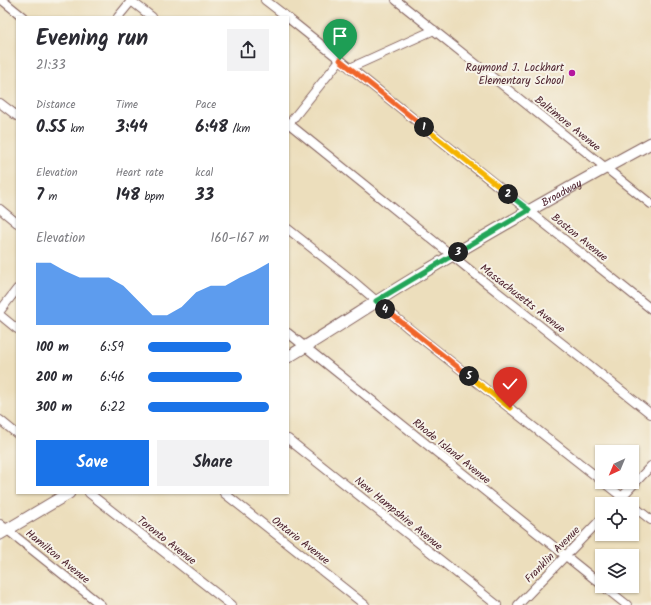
<!DOCTYPE html>
<html lang="en">
<head>
<meta charset="utf-8">
<style>
	body { margin:0; font-family:Kalam,sans-serif; background:#f2f2f3; color:#2b2b33; height:100vh; display:flex; flex-direction:column; font-size:15px; white-space:nowrap }
	* { box-sizing:border-box; margin:0 }
	p { font-size:13px; color:#7c7c81 }
	.icon { flex:none; width:22px; height:22px; fill:none; stroke:currentColor; stroke-width:2; stroke-linecap:round; stroke-linejoin:round }
	.map { position:relative; flex:1; overflow:hidden }
	.side { position:absolute; left:16px; top:16px; width:273px; height:478px; display:flex; flex-direction:column; background:#fff; border-radius:0px; box-shadow:0 1px 3px #0004 }
	.side>* { flex:none }
	.needle { width:26px; rotate:224deg }
	.tools { position:absolute; left:595px; top:445px; display:grid; gap:8px }
	.tools a { display:grid; place-items:center; width:44px; height:44px; border-radius:0px; background:#fff; box-shadow:0 1px 3px #0004; font-size:20px }
	.pin { position:absolute; display:grid; place-items:center; width:34px; height:34px; color:#fff; margin:-41px -17px; border-radius:50% 50% 50% 0; rotate:-45deg; box-shadow:0 0 4px #0007 }
	.pin .icon { rotate:45deg }
	.km { position:absolute; width:20px; height:20px; margin:-10px; border-radius:50%; background:#222; color:#fff; font-size:11px; line-height:20px; text-align:center }
	.round { display:grid; place-items:center; flex:none; width:42px; height:42px; border-radius:0px; background:#f2f2f3 }
	.overview { display:flex; align-items:center; justify-content:space-between; height:68px; padding:0 20px }
	h1 { font-size:22px; font-weight:600; line-height:30px }
	.stats { display:grid; grid-template-columns:repeat(3,1fr); gap:6px; height:68px; padding:4px 20px }
	.stats div { display:grid; align-content:center }
	.stats b { font-size:17px; font-weight:600 }
	.stats small { font-size:11px; font-weight:400 }
	.stats p { font-size:11px }
	.chart { height:112px; padding:8px 20px }
	.chart p { display:flex; justify-content:space-between }
	.chart svg { width:100%; height:72px; margin-top:4px; fill:#1a73e8; opacity:.7 }
	.cta { display:flex; gap:8px; margin-top:auto; padding:8px 20px }
	.cta a { flex:1; height:46px; border-radius:0px; background:#1a73e8; color:#fff; font-size:16px; font-weight:600; line-height:46px; text-align:center }
	.cta a+a { background:#f2f2f3; color:#2b2b33 }
	ul { padding:0 20px; list-style:none; font-size:13px }
	li { display:grid; grid-template-columns:64px 48px 1fr; align-items:center; height:30px }
	li i { height:10px; border-radius:5px; background:#1a73e8 }
	.map>svg:first-child { display:block }
	.lines { fill:none; stroke-linecap:round; stroke-linejoin:round }
	.street-casing { stroke:#83625e; stroke-width:10 }
	.secondary-casing { stroke:#83625e; stroke-width:13 }
	.street { stroke:#fff; stroke-width:8 }
	.secondary { stroke:#fff; stroke-width:11 }
	.split-1-casing { stroke:#fff; stroke-width:8 }
	.split-2-casing { stroke:#fff; stroke-width:8 }
	.split-3-casing { stroke:#fff; stroke-width:8 }
	.split-4-casing { stroke:#fff; stroke-width:8 }
	.split-5-casing { stroke:#fff; stroke-width:8 }
	.split-6-casing { stroke:#fff; stroke-width:8 }
	.split-1 { stroke:#f0652b; stroke-width:5 }
	.split-2 { stroke:#f5b400; stroke-width:5 }
	.split-3 { stroke:#22a559; stroke-width:5 }
	.split-4 { stroke:#22a559; stroke-width:5 }
	.split-5 { stroke:#f0652b; stroke-width:5 }
	.split-6 { stroke:#f5b400; stroke-width:5 }
	.poi-dot { fill:#b5179e; stroke:#f7f3e8; stroke-width:1.5 }
	.labels { text-anchor:middle; stroke-width:4; stroke-linejoin:round; paint-order:stroke }
	.poi-label { font-size:11px; fill:#4a1f2b; stroke:#f7f3e8; text-anchor:end }
	.street-label { font-size:11px; fill:#4a1f2b; stroke:#f7f3e8 }
</style>
</head>
<body>
<div class="map">
<svg width="651" height="605" viewBox="0 0 651 605">
	<rect width="100%" height="100%" fill="#f7f3e8"/>
	<filter id="ink" filterUnits="userSpaceOnUse"><feTurbulence type="fractalNoise" baseFrequency=".025" numOctaves="2"/><feDisplacementMap in="SourceGraphic" scale="8" xChannelSelector="R" yChannelSelector="G"/><feConvolveMatrix kernelMatrix="1 2 1 2 8 2 1 2 1" color-interpolation-filters="sRGB"/></filter>
	<filter id="wash" filterUnits="userSpaceOnUse"><feTurbulence type="fractalNoise" baseFrequency=".012" numOctaves="4" result="noise"/><feDisplacementMap in="SourceGraphic" scale="16" xChannelSelector="R" yChannelSelector="G"/><feGaussianBlur stdDeviation="0.9" result="paint"/><feColorMatrix in="noise" values="0 0 0 0 0 0 0 0 0 0 0 0 0 0 0 0 0 1.4 0 .05"/><feComposite in="paint" operator="in"/></filter>
	<g filter="url(#wash)">
		<rect width="100%" height="100%" fill="#ecdebc"/>
	</g>
	<g filter="url(#ink)">
		<g class="lines">
			<g class="street-casing">
				<g id="street">
					<path d="M2 0 23 17"/>
					<path d="M130 0 152 17"/>
					<path d="M265 0 287 17"/>
					<path d="M396 0 651 204"/>
					<path d="M118 17 132 0"/>
					<path d="M288 18 651 309"/>
					<path d="M350 68 434 30"/>
					<path d="M0 103 17 116"/>
					<path d="M288 123 476 275 651 414"/>
					<path d="M288 125 340 60"/>
					<path d="M0 209 17 223"/>
					<path d="M288 229 352 280 407 327 602 481"/>
					<path d="M0 311 17 289"/>
					<path d="M0 315 17 329"/>
					<path d="M288 333 602 585"/>
					<path d="M0 420 17 434"/>
					<path d="M288 439 497 605"/>
					<path d="M603 482 631 504"/>
					<path d="M89 493 231 605"/>
					<path d="M224 493 365 605"/>
					<path d="M615 504 651 466"/>
					<path d="M632 505 651 520"/>
					<path d="M0 524 101 605"/>
					<path d="M603 586 627 605"/>
					<path d="M518 605 602 518"/>
				</g>
			</g>
			<g class="secondary-casing">
				<g id="secondary">
					<path id="s1" d="M288 357C330 332 370 305 411 280 490 232 570 187 651 143"/>
					<path d="M0 534 69 493"/>
				</g>
			</g>
			<use href="#street" class="street"/>
			<use href="#secondary" class="secondary"/>
		</g>
	</g>
	<g class="lines" filter="url(#ink)">
		<g class="split-1-casing">
			<path id="split-1" d="M340 60 424 127"/>
		</g>
		<g class="split-2-casing">
			<path id="split-2" d="M424 127 508 194"/>
		</g>
		<g class="split-3-casing">
			<path id="split-3" d="M458 252 529 210 508 194"/>
		</g>
		<g class="split-4-casing">
			<path id="split-4" d="M385 309 376 301 458 252"/>
		</g>
		<g class="split-5-casing">
			<path id="split-5" d="M385 309 469 376"/>
		</g>
		<g class="split-6-casing">
			<path id="split-6" d="M469 376 510 408"/>
		</g>
		<use href="#split-1" class="split-1"/>
		<use href="#split-2" class="split-2"/>
		<use href="#split-3" class="split-3"/>
		<use href="#split-4" class="split-4"/>
		<use href="#split-5" class="split-5"/>
		<use href="#split-6" class="split-6"/>
	</g>
	<circle class="poi-dot" cx="572" cy="73" r="4"/>
	<g class="labels">
		<g class="poi-label">
			<text x="564" y="71">Raymond J. Lockhart<tspan x="564" dy="13">Elementary School</tspan></text>
		</g>
		<g class="street-label">
			<text transform="translate(568 123) rotate(39)" y="4">Baltimore Avenue</text>
			<text dy="4" stroke="none"><textPath href="#s1" startOffset="319">Broadway</textPath></text>
			<text transform="translate(580 237) rotate(39)" y="4">Boston Avenue</text>
			<text transform="translate(523 298) rotate(38)" y="4">Massachusetts Avenue</text>
			<text transform="translate(452 451) rotate(39)" y="4">Rhode Island Avenue</text>
			<text transform="translate(399 513) rotate(39)" y="4">New Hampshire Avenue</text>
			<text transform="translate(167 540) rotate(38)" y="4">Toronto Avenue</text>
			<text transform="translate(301 540) rotate(38)" y="4">Ontario Avenue</text>
			<text transform="translate(552 554) rotate(-46)" y="4">Franklin Avenue</text>
			<text transform="translate(58 556) rotate(39)" y="4">Hamilton Avenue</text>
		</g>
	</g>
</svg>
<div class="tools">
<a><svg class="needle" viewBox="-14 -14 28 28"><path d="M0-13l5 13h-10z" fill="#e53935"/><path d="M0 13l5-13h-10z" fill="#7c7c81"/></svg></a>
<a><svg class="icon" aria-label="locate" viewBox="0 0 24 24"><circle cx="12" cy="12" r="6"/><path d="M12 2v4M12 18v4M2 12h4M18 12h4"/></svg></a>
<a><svg class="icon" aria-label="layers" viewBox="0 0 24 24"><path d="M12 4l9 5-9 5-9-5zM3 14l9 5 9-5"/></svg></a>
</div>
<div class="pin" style="left:340px;top:60px;background:#1e9e55"><svg class="icon" aria-label="arrive" viewBox="0 0 24 24"><path d="M6 21V4h12l-3 4 3 4H6"/></svg></div>
<div class="pin" style="left:510px;top:408px;background:#d93025"><svg class="icon" aria-label="check" viewBox="0 0 24 24"><path d="M5 12l5 5 9-10"/></svg></div>
<b class="km" style="left:424px;top:127px">1</b>
<b class="km" style="left:508px;top:194px">2</b>
<b class="km" style="left:458px;top:252px">3</b>
<b class="km" style="left:385px;top:309px">4</b>
<b class="km" style="left:469px;top:376px">5</b>
<section class="side">
<div class="overview"><div><h1>Evening run</h1><p>21:33</p></div><a class="round"><svg class="icon" aria-label="share" viewBox="0 0 24 24"><path d="M12 15V3M7 8l5-5 5 5M5 13v7h14v-7"/></svg></a></div>
<div class="stats">
<div><p>Distance</p><b>0.55<small> km</small></b></div>
<div><p>Time</p><b>3:44</b></div>
<div><p>Pace</p><b>6:48<small> /km</small></b></div>
</div>
<div class="stats">
<div><p>Elevation</p><b>7<small> m</small></b></div>
<div><p>Heart rate</p><b>148<small> bpm</small></b></div>
<div><p>kcal</p><b>33</b></div>
</div>
<div class="chart"><p><span>Elevation</span>160–167 m</p>
<svg viewBox="0 0 160 44" preserveAspectRatio="none"><path d="M0 44V6L10 6L20 11L30 15L40 15L50 15L60 20L70 29L80 38L90 38L100 33L110 24L120 20L130 20L140 15L150 11L160 6V44z"/></svg>
</div>
<ul>
<li><b>100 m</b>6:59<i style="width:69%"></i></li>
<li><b>200 m</b>6:46<i style="width:78%"></i></li>
<li><b>300 m</b>6:22<i style="width:100%"></i></li>
</ul>
<div class="cta"><a>Save</a><a>Share</a></div>
</section>
</div>
</body>
</html>
